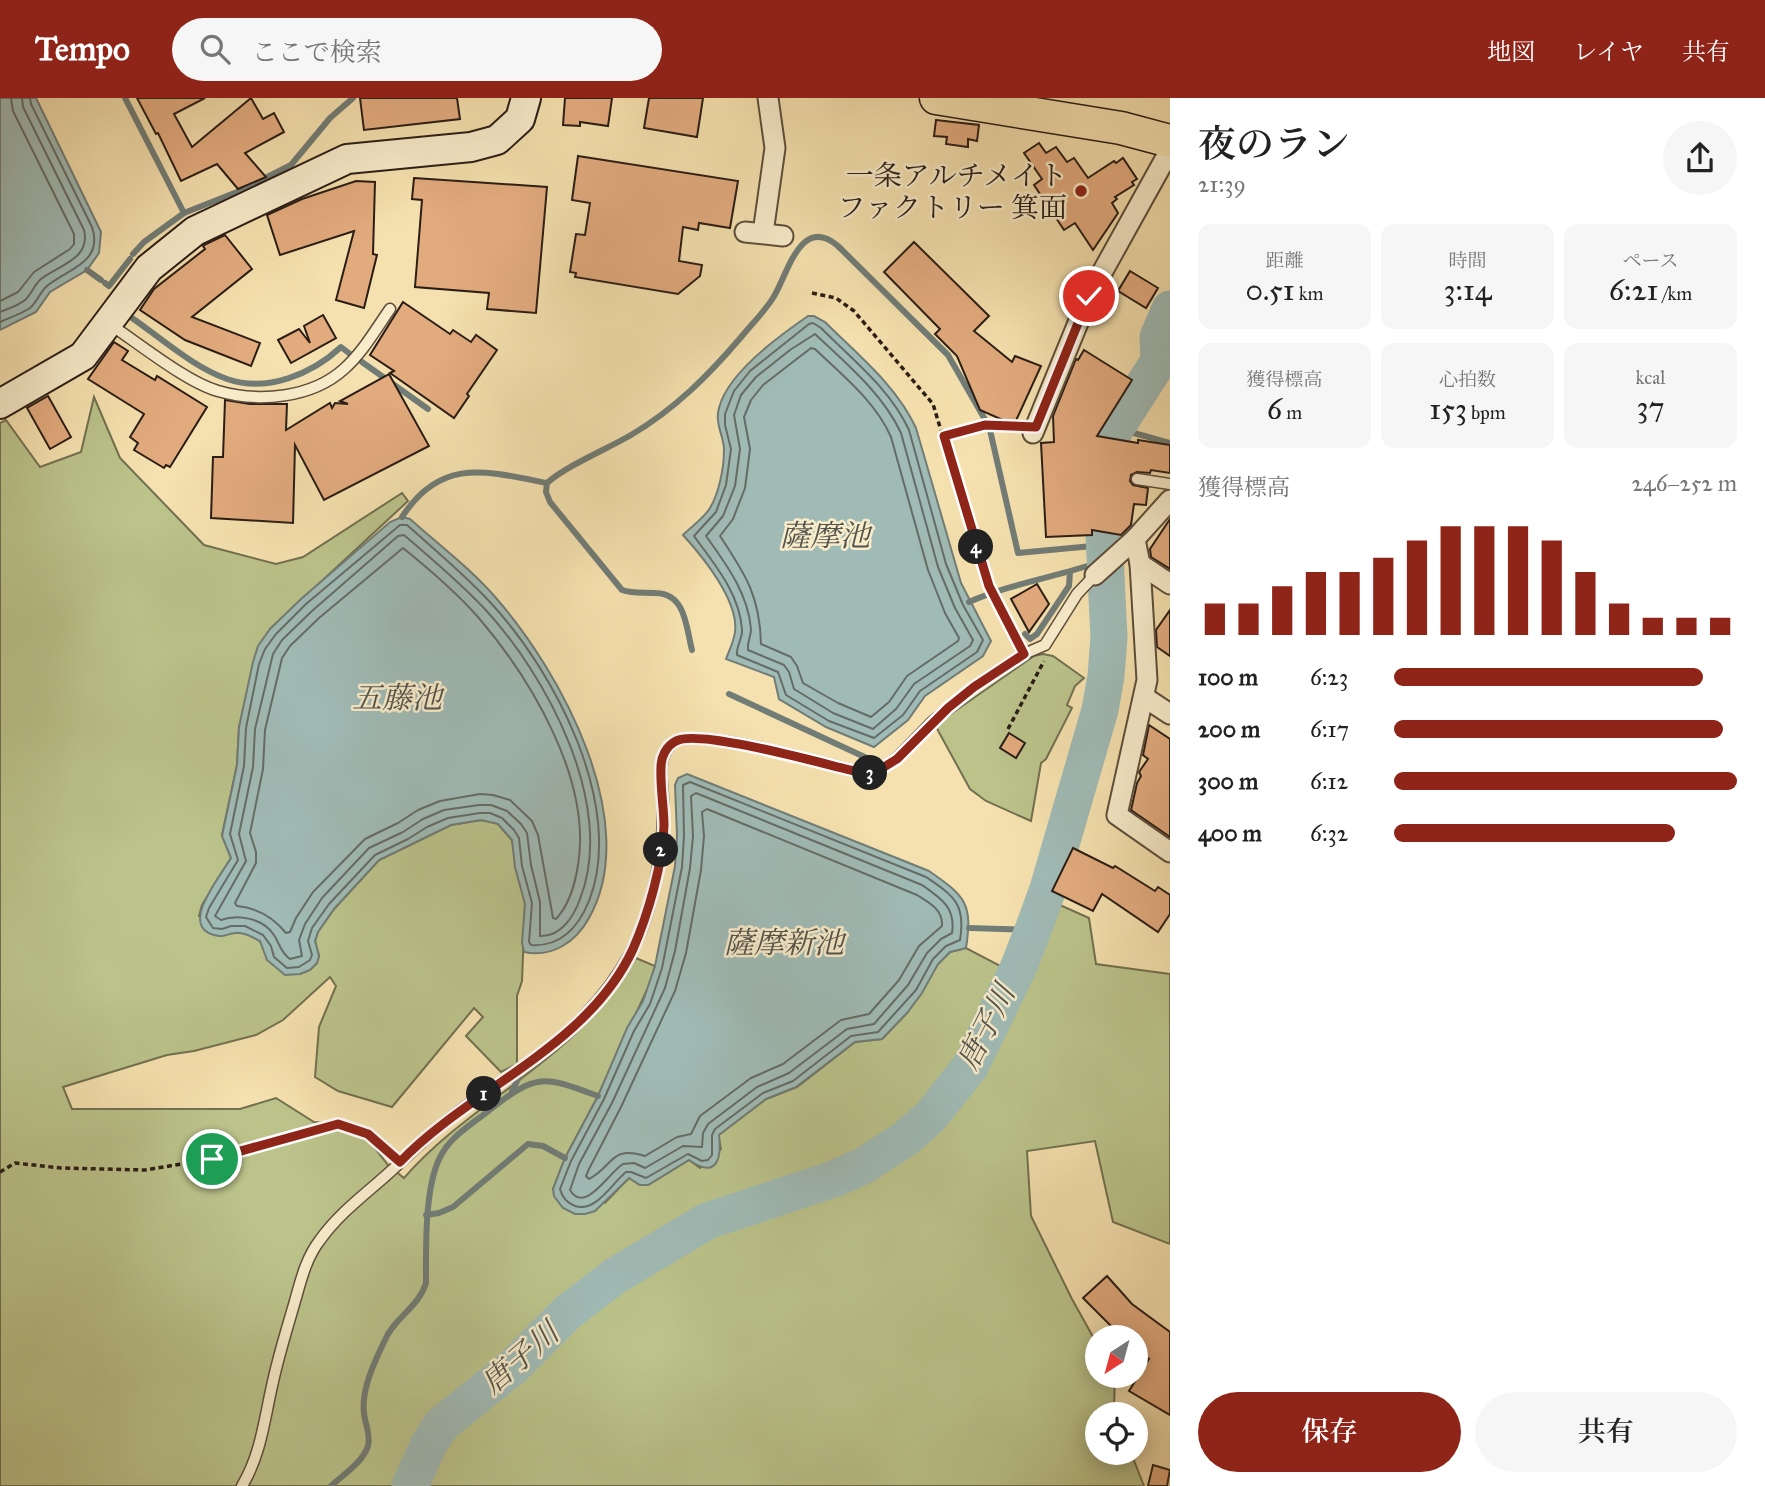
<!DOCTYPE html>
<html lang="ja">
<head>
<meta charset="utf-8">
<style>
	body { margin:0; font-family:"IM FELL Great Primer","Noto Serif JP",serif; background:#f6f6f6; color:#222; height:100vh; display:flex; flex-direction:column; font-size:26px; white-space:nowrap }
	* { box-sizing:border-box; margin:0 }
	p { font-size:23px; color:#767676 }
	.icon { flex:none; width:38px; height:38px; fill:none; stroke:currentColor; stroke-width:2; stroke-linecap:round; stroke-linejoin:round }
	.map { position:relative; flex:1; overflow:hidden }
	.details { display:flex; flex-direction:column; background:#fff; width:595px }
	.details>* { flex:none }
	.needle { width:46px; rotate:216deg }
	.fabs { position:absolute; left:1085px; top:1227px; display:grid; gap:14px }
	.fabs a { display:grid; place-items:center; width:63px; height:63px; border-radius:50%; background:#fff; box-shadow:0 4px 18px #0003; font-size:35px }
	.pin { position:absolute; display:grid; place-items:center; width:60px; height:60px; color:#fff; margin:-30px; border:4px solid #fff; border-radius:50%; box-shadow:0 2px 7px #0007 }
	.km { position:absolute; width:35px; height:35px; margin:-18px; border-radius:50%; background:#222; color:#fff; font-size:19px; line-height:35px; text-align:center }
	.round { display:grid; place-items:center; flex:none; width:74px; height:74px; border-radius:37px; background:#f6f6f6 }
	.headline { display:flex; align-items:center; justify-content:space-between; height:119px; padding:0 28px }
	h1 { font-size:38px; font-weight:600; line-height:52px }
	.figures { display:grid; grid-template-columns:repeat(3,1fr); gap:10px; height:119px; padding:7px 28px }
	.figures div { display:grid; align-content:center; border-radius:14px; background:#f6f6f6; text-align:center }
	.figures b { font-size:30px; font-weight:600 }
	.figures small { font-size:19px; font-weight:400 }
	.figures p { font-size:19px }
	.chart { height:196px; padding:14px 28px }
	.chart p { display:flex; justify-content:space-between }
	.chart svg { width:100%; height:126px; margin-top:7px; stroke:#8f2418; stroke-width:6 }
	.button { display:flex; gap:14px; margin-top:auto; padding:14px 28px }
	.button a { flex:1; height:80px; border-radius:42px; background:#8f2418; color:#fff; font-size:28px; font-weight:600; line-height:80px; text-align:center }
	.button a+a { background:#f6f6f6; color:#222 }
	ul { padding:0 28px; list-style:none; font-size:23px }
	li { display:grid; grid-template-columns:112px 84px 1fr; align-items:center; height:52px }
	li i { height:18px; border-radius:9px; background:#8f2418 }
	header { display:flex; align-items:center; gap:42px; box-sizing:border-box; height:98px; padding:0 35px; background:#8f2418; color:#fff }
	header strong { font-size:33px }
	nav { display:flex; gap:38px; margin-inline-start:auto; font-size:24px }
	.search { width:490px; height:63px; background:#f6f6f6; display:flex; align-items:center; gap:18px; box-sizing:border-box; padding:0 24px; border-radius:38px; color:#767676; font-size:26px }
	main { display:flex; flex:1; min-height:0 }
	.map>svg:first-child { display:block }
	.green { fill:#bbc38b; stroke:#727050; stroke-width:2 }
	.water { fill:#a0bbb6; stroke:#717c76; stroke-width:2 }
	.lines { fill:none; stroke-linecap:round; stroke-linejoin:round }
	.shore { stroke:#656c66; stroke-width:2 }
	.stream { stroke:#717c76; stroke-width:6 }
	.river { stroke:#a0bbb6; stroke-width:37 }
	.building { fill:#e2ab7e; stroke:#2a1d16; stroke-width:2 }
	.lane-casing { stroke:#5d4e3c; stroke-width:13 }
	.street-casing { stroke:#5d4e3c; stroke-width:23 }
	.secondary-casing { stroke:#2a1d16; stroke-width:32 }
	.primary-casing { stroke:#2a1d16; stroke-width:35 }
	.path { stroke:#2a1d16; stroke-width:3.5; stroke-dasharray:5 3.5; stroke-linecap:butt }
	.lane { stroke:#f8eccb; stroke-width:10 }
	.street { stroke:#f8eccb; stroke-width:19 }
	.secondary { stroke:#f8eccb; stroke-width:28 }
	.primary { stroke:#f5e1af; stroke-width:32 }
	.route-casing { stroke:#fff; stroke-width:14 }
	.route { stroke:#8f2418; stroke-width:9 }
	.poi-dot { fill:#8f2418; stroke:#f8eccb; stroke-width:2.5 }
	.labels { text-anchor:middle; stroke-width:5; stroke-linejoin:round; paint-order:stroke }
	.poi-label { font-size:28px; fill:#2a1d16; stroke:#f8eccb; text-anchor:end }
	.water-label { font-size:30px; font-style:italic; fill:#53544e; stroke:#f8eccb }
</style>
</head>
<body>
<header>
<strong>Tempo</strong>
<div class="search"><svg class="icon" aria-label="search" viewBox="0 0 24 24"><circle cx="10" cy="10" r="6"/><path d="M15 15l6 6"/></svg>ここで検索</div>
<nav><a>地図</a><a>レイヤ</a><a>共有</a></nav>
</header>
<main>
<div class="map">
<svg width="1170" height="1388" viewBox="0 0 1170 1388">
	<rect width="100%" height="100%" fill="#f5e1af"/>
	<filter id="stains"><feTurbulence type="fractalNoise" baseFrequency=".00286" numOctaves="4"/><feColorMatrix values="0 0 0 0 .2 0 0 0 0 .09 0 0 0 0 .02 0 0 0 .5 -.17"/></filter>
	<radialGradient id="worn" r=".72"><stop offset=".6" stop-color="#630" stop-opacity="0"/><stop offset="1" stop-color="#630" stop-opacity=".3"/></radialGradient>
	<g class="green">
		<path d="M94 299 120 360 204 447 276 466 303 459 402 395 408 403 270 531 239 629 237 667 222 737 231 760 202 807 199 818 232 835H245L260 843 265 852 300 876 310 872 317 865 319 858 315 843 318 834 334 811 379 762 451 727 481 722 493 723 498 726 512 742 525 806 522 883 517 898V966L501 974 466 938 483 919 474 910 392 1009 338 993 315 979 319 929 336 888 330 879 283 922 256 937 194 953 167 957 63 989 72 1011H240L276 1000 314 1024 338 1026 371 1045 388 1067 404 1080C457 1019 531 982 587 924 606 904 621 882 636 860L655 868 650 885 598 998 565 1060 553 1091 605 1105 629 1080 640 1087H648L689 1062 700 1070 721 1051 718 1037 766 1001 797 989 855 944 882 941 907 915 938 866 950 854 966 850 1002 869 1033 806 1060 807 1089 820 1096 866 1170 876V1146L1113 1124 1095 1043 1027 1053 1031 1118 1072 1201 1097 1246V1278H1115L1114 1309 1117 1316H1097V1354L1131 1355 1144 1388H0V325L6 322 40 369 81 354Z"/>
		<path d="M1043 556 1053 558 1084 580 1075 588 1067 607 1072 610 1046 661 1041 665 1031 723 986 703 970 691 935 627 1034 558Z"/>
	</g>
	<g class="water">
		<path d="M0 0H36L101 134 99 155 87 172 50 194 36 214 0 232Z"/>
		<path d="M808 218H814L825 224C858 257 896 287 916 330L961 485 991 543 983 558 925 598 908 622 874 649 826 629 779 601 774 579 726 561C729 553 734 543 735 534 739 503 703 459 683 437 691 429 704 420 710 410 719 395 724 370 724 352 724 339 716 328 718 315 723 278 779 238 808 218Z"/>
		<path d="M402 419 410 421C439 447 471 471 496 500 560 573 643 724 589 820 576 844 552 860 524 854L522 845 525 806 515 769 512 742 498 726 481 722 451 727 379 762 334 811 318 834 315 843 319 858 317 865 310 872 300 876 285 877 267 862 260 843C252 839 244 834 235 835 229 835 225 839 219 838 175 832 220 779 231 760L222 738 237 667 239 629 253 564 258 548 270 531 301 501 390 424Z"/>
		<path d="M687 676 929 773C965 798 973 805 966 850L950 854 938 866 922 895 907 915 882 941 855 944 796 989 766 1001 719 1037C722 1062 716 1081 689 1062L648 1087H640L629 1080 595 1113 585 1116H575L563 1110 554 1098 553 1091 565 1060 598 998 627 930 643 903 655 868 675 768 677 737 675 687 678 680Z"/>
	</g>
	<g class="lines">
		<g class="shore">
			<path d="M0 203 18 194 34 174 70 151 74 146V136L13 13 11 0"/>
			<path d="M0 214C7 211 18 208 25 202 31 197 34 187 41 181 59 167 91 161 84 132L23 9 22 0"/>
			<path d="M0 224C9 220 21 216 30 210 37 204 40 194 47 188 67 171 104 165 92 129L31 6 30 0"/>
			<path d="M813 225 821 230C853 262 890 291 909 332L946 466 963 507 983 542 977 554 920 593 903 617 874 640 829 623 786 597 778 574 737 557C736 548 743 540 742 531 739 494 714 466 694 438L716 414 726 387 731 351 725 327V316L734 293 750 273 809 226Z"/>
			<path d="M815 236C846 265 883 296 901 335L938 469 955 510 973 542 970 548 914 586 896 611 873 631 833 615 794 591 789 574 784 567 748 552C747 545 751 538 751 531 748 495 726 466 706 438L723 418 735 388 740 351 734 317 741 297 756 279 790 252Z"/>
			<path d="M811 250 815 251C843 278 875 303 891 339L928 472 945 515 959 540 958 543 907 578 889 604 871 619 838 605 803 585 797 568 791 559 761 546C760 499 746 477 720 438L733 421 745 390 750 351 744 319 751 302 763 287Z"/>
			<path d="M400 427H407C435 452 464 476 489 503 554 572 626 708 589 803 578 830 561 849 531 847L529 844 532 805 522 768 519 740 514 732 502 720 490 715H480L448 720 427 729 408 741 375 757 329 806 312 830 308 843 312 857 310 862 299 869 287 870 274 859 271 848 263 837 245 828H231L222 831 213 830 206 819 209 810 238 762 230 736 244 668 246 630 259 566 265 551 276 536 306 506Z"/>
			<path d="M404 437C431 460 458 483 483 509 546 576 617 707 580 801 574 818 561 839 540 838V804L531 767 527 735 521 726 507 713 491 707H479L444 712 423 721 403 734 369 750 322 800 305 826 299 842 302 858 290 861C280 854 280 846 274 837 263 820 238 816 221 822L215 818 246 763 239 736 253 669 255 631 273 556 282 542 312 513 398 438Z"/>
			<path d="M403 450C429 471 456 494 478 519 531 581 592 682 578 767 575 786 570 806 556 821L553 820 538 737 532 723 510 702 493 697 480 696 440 703 418 712 398 725 365 741 313 794 296 820 290 834 286 835C273 819 258 810 237 808L235 805 256 765V754L250 735 263 671 265 632 282 560 290 548 319 520Z"/>
			<path d="M690 684 926 779C954 798 966 806 960 842L946 848 933 861 916 892 878 934 851 938 793 983 763 995 715 1031 712 1037V1057L708 1062 702 1063 688 1056 646 1080 631 1074H626C612 1085 596 1115 575 1108 567 1105 562 1099 560 1091L571 1063 604 1001 634 933 650 906 662 870 682 769 684 738 683 687Z"/>
			<path d="M696 695 922 787C941 800 956 810 952 835L941 841 927 855 908 887 874 926 847 931 789 975 757 989 708 1026 703 1035 702 1049 683 1048 645 1070 634 1065 623 1066C609 1074 585 1117 570 1092L579 1066 612 1005 665 890 675 853 690 770 693 738 691 698Z"/>
			<path d="M707 711 917 797C929 805 943 811 942 828L919 848 899 882 869 916 841 922 783 966 751 980 700 1018 691 1036 677 1039 645 1058C610 1047 613 1069 589 1081L586 1078 589 1071 621 1009 675 893 686 855 701 772 704 738 702 714Z"/>
		</g>
		<g class="stream">
			<path d="M125 0 184 115"/>
			<path d="M133 156 144 144 184 115 237 94 291 67 330 20 353 0"/>
			<path d="M87 172 101 182"/>
			<path d="M105 185 109 188 130 161"/>
			<path d="M132 220C161 240 193 269 227 281 267 295 312 276 341 249L350 256"/>
			<path d="M1158 244 1170 261"/>
			<path d="M362 264 428 311"/>
			<path d="M1116 330 1170 345"/>
			<path d="M990 332 1018 455 1103 447"/>
			<path d="M402 419C441 359 486 373 547 385"/>
			<path d="M969 504C1010 486 1055 479 1097 465"/>
			<path d="M1025 536 1030 541 1037 536 1069 488 1070 474"/>
			<path d="M692 552C686 529 686 496 656 495 645 494 633 496 622 492L550 404 546 394 547 385C566 368 607 351 631 337 675 311 709 277 742 238 752 226 764 214 773 200 787 179 800 115 838 148L948 257 987 325"/>
			<path d="M729 596 869 661"/>
			<path d="M969 830 1033 832"/>
			<path d="M512 993 518 981"/>
			<path d="M426 1117 439 1115 453 1109 528 1046 543 1048 565 1060"/>
			<path d="M331 1388C343 1377 363 1364 368 1348 371 1336 365 1326 364 1315 361 1291 375 1263 385 1242 394 1220 419 1209 426 1185 426 1150 424 1083 443 1054 454 1036 475 1024 491 1011 537 975 544 978 598 998"/>
		</g>
		<path class="river" d="M410 1388 429 1346 441 1327 513 1269 568 1214 615 1178 707 1123 834 1081 863 1068 905 1041 930 1019 970 969 1019 868 1033 832 1048 791 1100 612 1106 578 1109 539 1100 355 1159 263 1158 239 1170 211"/>
	</g>
	<g class="building">
		<path d="M137 0H205L174 16 192 49 251 0 263 21 274 15 284 34 245 55 266 79 238 91 217 66 181 83 158 35 156 36Z"/>
		<path d="M360 0H457L460 21 364 32Z"/>
		<path d="M565 0H612L608 28 580 24V28L563 27Z"/>
		<path d="M649 0H703L697 39 644 30Z"/>
		<path d="M936 22 979 27 977 43 968 41V49L946 46 947 39 934 38Z"/>
		<path d="M1039 45 1046 55 1056 49 1067 64 1074 60 1088 80 1114 63 1116 65 1123 60 1137 81 1132 84 1134 87 1115 99 1117 101 1112 105 1118 115 1093 152 1075 125 1064 132 1034 87 1042 81 1024 55Z"/>
		<path d="M578 58 738 83 730 130 699 125 698 132 683 129 679 163 702 167 700 178 678 196 575 179 576 175 570 174 576 136 585 137 590 105 572 102Z"/>
		<path d="M414 80 547 89 536 215 487 211 489 195 415 189 422 102 412 101Z"/>
		<path d="M356 83 375 84 373 156 377 157 364 210 336 202 354 133 280 157 267 117 302 101Z"/>
		<path d="M225 137 252 171 192 219 260 245 251 268 185 242 140 212 154 191 205 151 203 148 206 146Z"/>
		<path d="M914 144 989 218 974 233 1012 264 1015 258 1041 268 1014 327 980 312 957 258 935 236 940 231 884 174Z"/>
		<path d="M1130 173 1158 190 1146 210 1118 193Z"/>
		<path d="M403 204 450 236 453 232 471 244 476 237 497 252 467 296 469 298 454 320 390 275 394 273 370 257Z"/>
		<path d="M323 217 336 240 291 265 278 242 299 231 310 245 304 228Z"/>
		<path d="M114 244 128 253 122 262 155 282 157 278 207 309 170 369 166 367 164 370 134 352 138 345 130 339 144 316 88 281Z"/>
		<path d="M1084 252 1132 282 1097 338 1138 345V342L1170 347V375L1151 372 1150 375 1137 374 1131 377 1130 383 1133 387 1148 390 1146 407 1134 406 1131 427 1121 437 1092 432V437L1046 439 1041 345 1054 344 1053 318 1076 261 1078 262Z"/>
		<path d="M389 276 429 348 324 402 295 347 293 425 211 420 213 359H223L225 302 250 306H287L286 332 330 305 332 310 335 305 348 306 340 303Z"/>
		<path d="M48 298 71 339 50 351 27 310Z"/>
		<path d="M1170 421V471L1151 459 1150 451Z"/>
		<path d="M1037 486 1049 506 1029 534 1011 501Z"/>
		<path d="M1170 512V558L1157 549 1156 532Z"/>
		<path d="M1149 627 1170 641V739L1131 712 1137 685 1141 678 1139 674 1148 661 1143 657Z"/>
		<path d="M1009 635 1025 645 1016 660 1000 650Z"/>
		<path d="M1073 750 1113 770 1115 768 1155 793 1158 789 1170 797V816L1158 834 1102 796 1093 813 1052 793Z"/>
		<path d="M1107 1178 1132 1206 1170 1234V1317L1129 1293 1149 1261 1136 1250V1239H1122L1083 1200Z"/>
		<path d="M1153 1367 1170 1372 1167 1388H1148Z"/>
	</g>
	<g class="lines">
		<g class="lane-casing">
			<g id="lane">
				<path d="M108 225C137 244 186 284 218 293 259 305 312 300 344 271 363 254 376 231 390 211"/>
				<path d="M1137 381 1170 386"/>
				<path d="M242 1388C261 1356 264 1323 272 1288 278 1259 287 1231 295 1203 301 1182 306 1160 320 1142 340 1114 366 1096 391 1073 413 1053 433 1032 457 1015 479 998 503 984 526 968 567 939 606 900 630 856 653 815 665 747 663 701 662 681 656 657 674 644 696 628 831 668 863 675L876 674 896 661 932 624 974 589 1024 556 1045 547 1077 496 1095 477"/>
			</g>
		</g>
		<g class="street-casing">
			<g id="street">
				<path d="M745 134 783 138"/>
				<path d="M763 135 775 50 768 0"/>
				<path d="M1033 335 1089 198 1170 52"/>
				<path d="M1170 402 1135 441 1140 466 1147 582 1117 717 1170 754"/>
				<path d="M1140 466 1170 486"/>
				<path d="M1095 477 1135 441"/>
				<path d="M1144 599 1170 616"/>
			</g>
		</g>
		<g class="secondary-casing">
			<path id="secondary" d="M0 306 83 258 149 170 195 133 347 61 471 49 497 42 520 21 526 0"/>
		</g>
		<g class="primary-casing">
			<path id="primary" d="M936 0 1121 30 1170 43"/>
		</g>
		<g class="path">
			<path d="M812 195 836 200 854 213 933 306 982 469 989 488 1017 543"/>
			<path d="M944 338 985 327 1014 328"/>
			<path d="M1008 631 1044 563"/>
			<path d="M0 1074 15 1065 61 1070 145 1072 212 1061 338 1026 368 1036 390 1055"/>
		</g>
		<use href="#lane" class="lane"/>
		<use href="#street" class="street"/>
		<use href="#secondary" class="secondary"/>
		<use href="#primary" class="primary"/>
	</g>
	<g class="lines">
		<g class="route-casing">
			<path id="route" d="M212 1061 338 1026 368 1036 400 1064C471 990 588 949 633 851 648 817 663 765 664 728 664 709 660 689 661 669 661 659 666 648 676 643 699 630 830 668 863 675L876 674 897 661 948 610 974 589 1024 556 989 488 944 338 985 327 1036 329 1089 198"/>
		</g>
		<use href="#route" class="route"/>
	</g>
	<circle class="poi-dot" cx="1081" cy="93" r="7"/>
	<g class="labels">
		<g class="poi-label">
			<text x="1067" y="87">一条アルチメイト<tspan x="1067" dy="32">ファクトリー 箕面</tspan></text>
		</g>
		<g class="water-label">
			<text x="825" y="448">薩摩池</text>
			<text x="397" y="610">五藤池</text>
			<text x="784" y="855">薩摩新池</text>
			<text transform="translate(986 929) rotate(-63)" y="10">唐子川</text>
			<text transform="translate(520 1260) rotate(-41)" y="10">唐子川</text>
		</g>
	</g>
	<rect width="100%" height="100%" filter="url(#stains)"/>
	<rect width="100%" height="100%" fill="url(#worn)"/>
</svg>
<div class="fabs">
<a><svg class="needle" viewBox="-14 -14 28 28"><path d="M0-13l5 13h-10z" fill="#e53935"/><path d="M0 13l5-13h-10z" fill="#767676"/></svg></a>
<a><svg class="icon" aria-label="locate" viewBox="0 0 24 24"><circle cx="12" cy="12" r="6"/><path d="M12 2v4M12 18v4M2 12h4M18 12h4"/></svg></a>
</div>
<div class="pin" style="left:212px;top:1061px;background:#1e9e55"><svg class="icon" aria-label="arrive" viewBox="0 0 24 24"><path d="M6 21V4h12l-3 4 3 4H6"/></svg></div>
<div class="pin" style="left:1089px;top:198px;background:#d93025"><svg class="icon" aria-label="check" viewBox="0 0 24 24"><path d="M5 12l5 5 9-10"/></svg></div>
<b class="km" style="left:484px;top:996px">1</b>
<b class="km" style="left:661px;top:752px">2</b>
<b class="km" style="left:870px;top:675px">3</b>
<b class="km" style="left:976px;top:449px">4</b>
</div>
<section class="details">
<div class="headline"><div><h1>夜のラン</h1><p>21:39</p></div><a class="round"><svg class="icon" aria-label="share" viewBox="0 0 24 24"><path d="M12 15V3M7 8l5-5 5 5M5 13v7h14v-7"/></svg></a></div>
<div class="figures">
<div><p>距離</p><b>0.51<small> km</small></b></div>
<div><p>時間</p><b>3:14</b></div>
<div><p>ペース</p><b>6:21<small> /km</small></b></div>
</div>
<div class="figures">
<div><p>獲得標高</p><b>6<small> m</small></b></div>
<div><p>心拍数</p><b>153<small> bpm</small></b></div>
<div><p>kcal</p><b>37</b></div>
</div>
<div class="chart"><p><span>獲得標高</span>246–252 m</p>
<svg viewBox="0 0 160 44" preserveAspectRatio="none"><path d="M5 44V33M15 44V33M25 44V27M35 44V22M45 44V22M55 44V17M65 44V11M75 44V6M85 44V6M95 44V6M105 44V11M115 44V22M125 44V33M135 44V38M145 44V38M155 44V38"/></svg>
</div>
<ul>
<li><b>100 m</b>6:23<i style="width:90%"></i></li>
<li><b>200 m</b>6:17<i style="width:96%"></i></li>
<li><b>300 m</b>6:12<i style="width:100%"></i></li>
<li><b>400 m</b>6:32<i style="width:82%"></i></li>
</ul>
<div class="button"><a>保存</a><a>共有</a></div>
</section>
</main>
</body>
</html>
